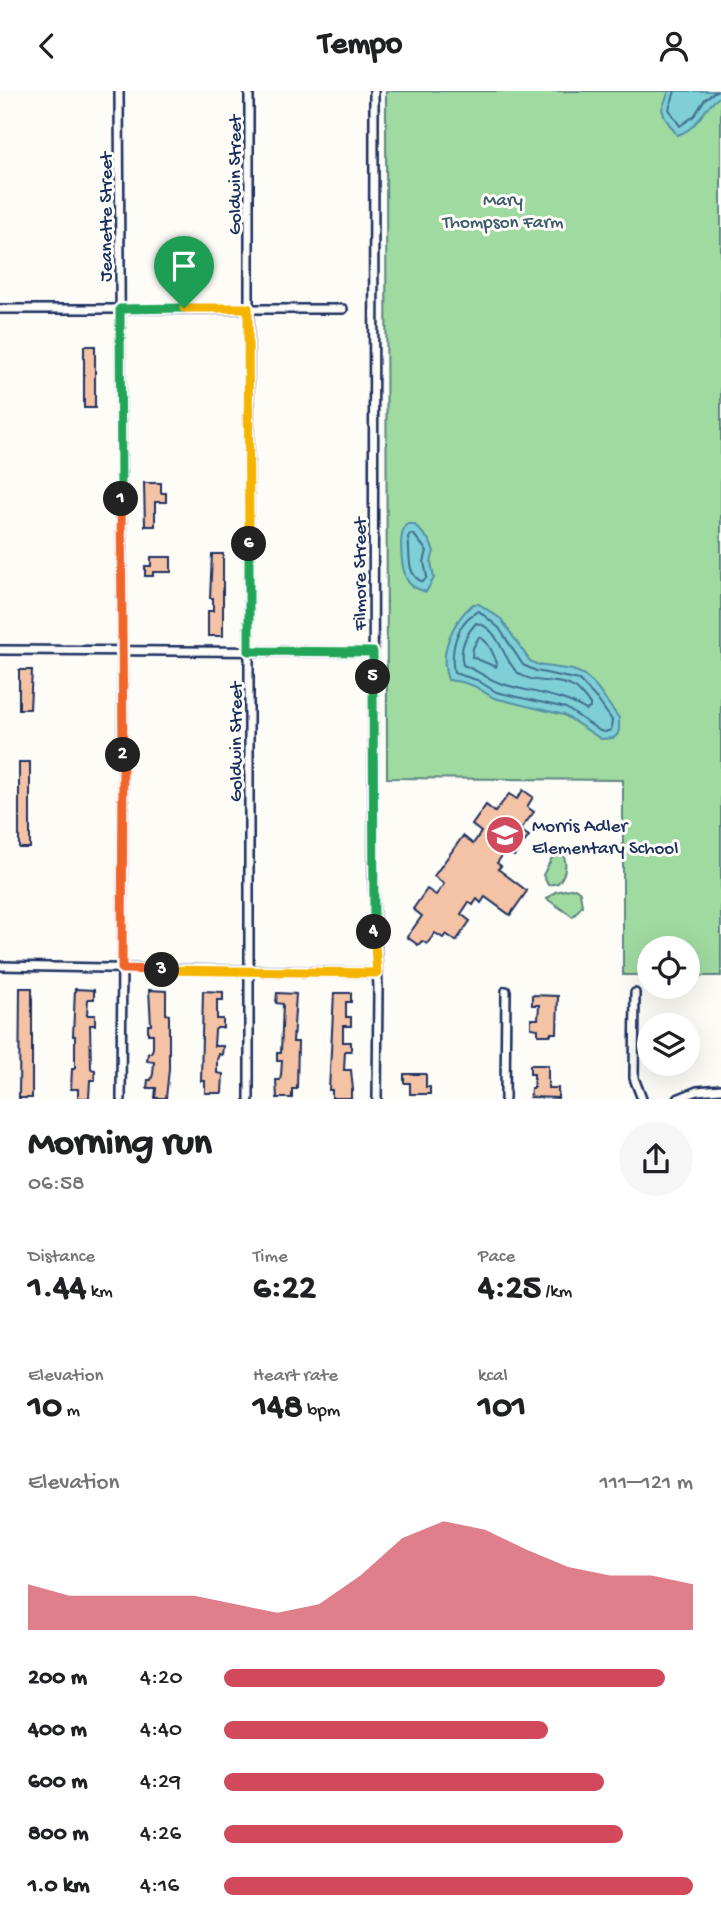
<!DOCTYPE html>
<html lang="en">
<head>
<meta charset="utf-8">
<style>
	body { margin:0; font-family:"Gochi Hand",sans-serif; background:#f6f6f6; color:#202124; height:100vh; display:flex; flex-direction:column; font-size:26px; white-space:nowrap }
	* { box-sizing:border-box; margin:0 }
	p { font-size:23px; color:#757577 }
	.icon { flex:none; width:38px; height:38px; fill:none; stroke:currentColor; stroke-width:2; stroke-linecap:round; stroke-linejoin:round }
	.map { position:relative; height:1008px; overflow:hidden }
	.side { display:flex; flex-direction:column; background:#fff; flex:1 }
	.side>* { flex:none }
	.fabs { position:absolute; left:637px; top:845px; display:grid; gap:14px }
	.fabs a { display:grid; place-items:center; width:63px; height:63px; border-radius:50%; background:#fff; box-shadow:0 7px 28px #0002; font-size:35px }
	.pin { position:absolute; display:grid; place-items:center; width:60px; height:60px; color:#fff; margin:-72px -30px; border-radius:50% 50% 50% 0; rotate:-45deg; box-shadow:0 0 7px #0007 }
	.pin .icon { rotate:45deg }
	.km { position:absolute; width:35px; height:35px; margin:-18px; border-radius:50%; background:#222; color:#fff; font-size:19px; line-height:35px; text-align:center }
	.round { display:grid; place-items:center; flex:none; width:74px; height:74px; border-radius:37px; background:#f6f6f6 }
	.overview { display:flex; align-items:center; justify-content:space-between; height:119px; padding:0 28px }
	h1 { font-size:38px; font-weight:700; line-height:52px }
	.figures { display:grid; grid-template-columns:repeat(3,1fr); gap:10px; height:119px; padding:7px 28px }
	.figures div { display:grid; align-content:center }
	.figures b { font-size:35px; font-weight:700 }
	.figures small { font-size:19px; font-weight:400 }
	.figures p { font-size:19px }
	.chart { height:196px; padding:14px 28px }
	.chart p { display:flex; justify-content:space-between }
	.chart svg { width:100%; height:126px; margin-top:7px; fill:#d1495b; opacity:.7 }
	ul { padding:0 28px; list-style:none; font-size:23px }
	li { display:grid; grid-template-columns:112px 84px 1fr; align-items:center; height:52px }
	li i { height:18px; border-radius:9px; background:#d1495b }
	header { display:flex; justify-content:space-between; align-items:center; height:91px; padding:0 28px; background:#fff; font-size:32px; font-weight:700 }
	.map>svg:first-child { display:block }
	.green { fill:#9fdaa0; stroke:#5d847f; stroke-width:2 }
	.water { fill:#7ecfd6; stroke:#568fa6; stroke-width:2 }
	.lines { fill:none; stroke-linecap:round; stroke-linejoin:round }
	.shore { stroke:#436f8e; stroke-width:2 }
	.building { fill:#f4c2a5; stroke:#1b2f5e; stroke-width:2 }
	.street-casing { stroke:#1b2f5e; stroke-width:12 }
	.street { stroke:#fdfcf7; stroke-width:7 }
	.split-1-casing { stroke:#fff; stroke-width:14 }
	.split-2-casing { stroke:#fff; stroke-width:14 }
	.split-3-casing { stroke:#fff; stroke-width:14 }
	.split-4-casing { stroke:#fff; stroke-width:14 }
	.split-5-casing { stroke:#fff; stroke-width:14 }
	.split-6-casing { stroke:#fff; stroke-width:14 }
	.split-7-casing { stroke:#fff; stroke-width:14 }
	.split-1 { stroke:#22a559; stroke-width:9 }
	.split-2 { stroke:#f0652b; stroke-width:9 }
	.split-3 { stroke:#f0652b; stroke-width:9 }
	.split-4 { stroke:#f5b400; stroke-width:9 }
	.split-5 { stroke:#22a559; stroke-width:9 }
	.split-6 { stroke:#22a559; stroke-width:9 }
	.split-7 { stroke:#f5b400; stroke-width:9 }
	.labels { text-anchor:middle; stroke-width:6; stroke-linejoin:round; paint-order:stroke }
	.street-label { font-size:19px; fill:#1b2f5e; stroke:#fdfcf7 }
	.park-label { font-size:19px; fill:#3c5a6e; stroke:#fdfcf7 }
	.poi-label { font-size:19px; fill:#1b2f5e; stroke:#fdfcf7; text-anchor:start }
</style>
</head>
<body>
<header><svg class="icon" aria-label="back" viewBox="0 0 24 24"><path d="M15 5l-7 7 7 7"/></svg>Tempo<svg class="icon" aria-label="person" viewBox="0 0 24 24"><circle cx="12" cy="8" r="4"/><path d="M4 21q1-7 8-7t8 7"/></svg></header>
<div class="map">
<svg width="721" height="1008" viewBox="0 0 721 1008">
	<rect width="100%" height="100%" fill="#fdfcf7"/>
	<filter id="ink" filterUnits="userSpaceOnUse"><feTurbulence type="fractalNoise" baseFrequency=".0143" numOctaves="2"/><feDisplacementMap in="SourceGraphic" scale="14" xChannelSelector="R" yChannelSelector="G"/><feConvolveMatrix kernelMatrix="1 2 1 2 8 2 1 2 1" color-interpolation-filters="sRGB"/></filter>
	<g filter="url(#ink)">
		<g class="green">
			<path d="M386 0H721V885H688V858H649V884H623V689L387 687Z"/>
			<path d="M560 758C568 769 567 782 558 792L548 794 543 784 555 761Z"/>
			<path d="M575 797 580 801 582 815 573 826 547 808 555 801Z"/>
		</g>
		<g class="water">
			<path d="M669 0H721V5C703 15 698 39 677 44L665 27 662 18Z"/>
			<path d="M407 433H414L429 449 434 460 431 471 434 487 426 501C420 499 414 497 410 493 401 483 397 442 407 433Z"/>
			<path d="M473 513H479L501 528 530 570 538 574 573 579 583 583 593 592 619 627V639L617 644 613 647 601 648 564 624 494 607 474 595 462 591 448 589C438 562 452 531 473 513Z"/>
		</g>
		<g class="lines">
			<g class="shore">
				<path d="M675 0 669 18 680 35 694 25 705 8 716 0"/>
				<path d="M410 443 414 444 427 460 424 471 427 486 423 491C405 484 411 463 408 446Z"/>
				<path d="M479 520 499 537 523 574 536 580 579 589 597 608 612 629 611 639 605 641 600 640 566 617 496 601 477 589 454 582C450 560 456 530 479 520Z"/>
				<path d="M476 532C499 536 502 567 517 581 534 595 557 586 575 597 581 601 585 608 590 613V617L586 619C560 603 531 602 503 593 489 589 477 579 463 574 459 559 465 544 476 532Z"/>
				<path d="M479 546C489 550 493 563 497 572L496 576 472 566 473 557Z"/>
			</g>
		</g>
		<g class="building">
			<rect x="84" y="255" width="11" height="62"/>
			<path d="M144 392H161V402H166V411H155V435H145Z"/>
			<path d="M212 463H223V545H208V520H213V507H210Z"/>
			<path d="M151 466H171V481H153V485H145V475H151Z"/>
			<path d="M19 579H32L30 618H19Z"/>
			<rect x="19" y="671" width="11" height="86"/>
			<path d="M523 699 533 706 527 716 534 721 520 739 529 745 514 765 506 759 497 772 501 775 498 778 527 800 510 824 485 806 481 812 477 808 473 814 469 811 461 823 470 830 456 850 446 843 443 847 435 842 427 853 422 850 418 854 407 846 422 825 413 818 427 798 436 804 444 793 434 785 463 745 473 753 481 741 472 734 486 714 495 721 509 703 517 708Z"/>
			<path d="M20 897H32V1007H19Z"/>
			<path d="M75 898 94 899V908H88L87 924H95V934H90L91 978 95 979V989H90L89 1007H78V998H71L72 978H75V945H73Z"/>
			<path d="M149 899 166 900V923L169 924V978L166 1007H155L156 997H147L148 989H151L153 983 154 971 147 970 148 962H151L153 957V943H148V934H151Z"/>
			<path d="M203 900 223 901V909H217V928H223V937H217L215 939 214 955H223L222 964 219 963 217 969V982L223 983 222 1002H205V990H201Z"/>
			<path d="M277 902 296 903 293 951H298L297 998H292V1007H277L276 989H280L281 984 282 970H277V962H281L283 913 276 912Z"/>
			<path d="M334 902H351V911H346V926H351V935H343V951H351V960H345L344 979H351L353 999H351V1007H332V999H329Z"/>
			<path d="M532 904 558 905 557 942H551V944H538V938L531 937V928H538L539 914H532Z"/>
			<path d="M530 974H548V997H558V1007L530 1006 531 997H534V983H530Z"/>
			<path d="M404 983H426V996H430V1003H410V992H404Z"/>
		</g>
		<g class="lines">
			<g class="street-casing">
				<g id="street">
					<path d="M119 0 123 720 121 1008"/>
					<path d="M249 0V1008"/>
					<path d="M374 0 373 785 378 897 377 1008"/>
					<path d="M0 218H343"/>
					<path d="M0 559 373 561"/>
					<path d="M0 875 377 882"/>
					<path d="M635 902 634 987 642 1008"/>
					<path d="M505 1008 506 900"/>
					<path d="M677 1008 697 1000 721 998"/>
				</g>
			</g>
			<use href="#street" class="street"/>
		</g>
	</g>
	<g class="lines" filter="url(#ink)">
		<g class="split-1-casing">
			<path id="split-1" d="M121 408 120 218 184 217"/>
		</g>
		<g class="split-2-casing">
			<path id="split-2" d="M121 408 123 664"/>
		</g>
		<g class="split-3-casing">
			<path id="split-3" d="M123 664 122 878 162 879"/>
		</g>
		<g class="split-4-casing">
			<path id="split-4" d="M162 879 377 882 374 841"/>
		</g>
		<g class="split-5-casing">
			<path id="split-5" d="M373 586 374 841"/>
		</g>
		<g class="split-6-casing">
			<path id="split-6" d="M249 453V560L373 561V586"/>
		</g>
		<g class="split-7-casing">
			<path id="split-7" d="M184 217H248L249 453"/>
		</g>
		<use href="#split-1" class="split-1"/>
		<use href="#split-2" class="split-2"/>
		<use href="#split-3" class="split-3"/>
		<use href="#split-4" class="split-4"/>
		<use href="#split-5" class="split-5"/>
		<use href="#split-6" class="split-6"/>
		<use href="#split-7" class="split-7"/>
	</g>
	<defs>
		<g id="school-disc" transform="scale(2.0125)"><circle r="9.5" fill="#d1495b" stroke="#fdfcf7"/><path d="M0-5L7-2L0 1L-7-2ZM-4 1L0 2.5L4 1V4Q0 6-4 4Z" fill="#fff"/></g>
	</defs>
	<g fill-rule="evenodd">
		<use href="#school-disc" x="505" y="744"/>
	</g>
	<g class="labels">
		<g class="street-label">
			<text transform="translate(233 84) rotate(-90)" y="7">Goldwin Street</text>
			<text transform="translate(104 126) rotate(-90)" y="7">Jeanette Street</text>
			<text transform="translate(358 483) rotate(-90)" y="7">Filmore Street</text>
			<text transform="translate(234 651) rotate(-90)" y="7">Goldwin Street</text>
		</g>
		<g class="park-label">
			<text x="503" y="114">Mary<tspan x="503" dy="22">Thompson Farm</tspan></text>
		</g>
		<g class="poi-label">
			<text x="532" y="740">Morris Adler<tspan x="532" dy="22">Elementary School</tspan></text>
		</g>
	</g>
</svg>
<div class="fabs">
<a><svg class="icon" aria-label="locate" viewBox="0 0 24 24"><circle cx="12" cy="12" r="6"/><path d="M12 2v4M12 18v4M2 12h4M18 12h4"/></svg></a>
<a><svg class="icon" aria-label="layers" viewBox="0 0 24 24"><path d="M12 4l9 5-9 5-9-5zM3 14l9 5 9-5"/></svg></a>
</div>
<div class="pin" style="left:184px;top:217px;background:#1e9e55"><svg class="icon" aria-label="arrive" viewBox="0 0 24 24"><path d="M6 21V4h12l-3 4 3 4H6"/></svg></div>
<b class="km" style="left:121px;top:408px">1</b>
<b class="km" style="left:123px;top:664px">2</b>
<b class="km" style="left:162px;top:879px">3</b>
<b class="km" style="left:374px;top:841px">4</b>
<b class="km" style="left:373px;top:586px">5</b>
<b class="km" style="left:249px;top:453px">6</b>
</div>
<section class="side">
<div class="overview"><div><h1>Morning run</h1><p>06:58</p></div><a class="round"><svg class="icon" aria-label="share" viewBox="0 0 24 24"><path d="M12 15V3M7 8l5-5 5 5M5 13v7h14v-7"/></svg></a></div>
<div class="figures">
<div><p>Distance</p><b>1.44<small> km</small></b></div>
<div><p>Time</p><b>6:22</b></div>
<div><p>Pace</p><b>4:25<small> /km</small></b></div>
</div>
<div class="figures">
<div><p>Elevation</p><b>10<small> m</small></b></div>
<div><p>Heart rate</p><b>148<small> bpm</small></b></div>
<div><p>kcal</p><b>101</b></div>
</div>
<div class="chart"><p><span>Elevation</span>111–121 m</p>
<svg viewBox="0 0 160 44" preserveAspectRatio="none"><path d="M0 44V28L10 32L20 32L30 32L40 32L50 35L60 38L70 35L80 25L90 12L100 6L110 9L120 16L130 22L140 25L150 25L160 28V44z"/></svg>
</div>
<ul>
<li><b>200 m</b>4:20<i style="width:94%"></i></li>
<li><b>400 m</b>4:40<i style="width:69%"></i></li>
<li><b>600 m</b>4:29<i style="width:81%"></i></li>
<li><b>800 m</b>4:26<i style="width:85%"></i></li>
<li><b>1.0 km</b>4:16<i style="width:100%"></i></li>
</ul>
</section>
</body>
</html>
